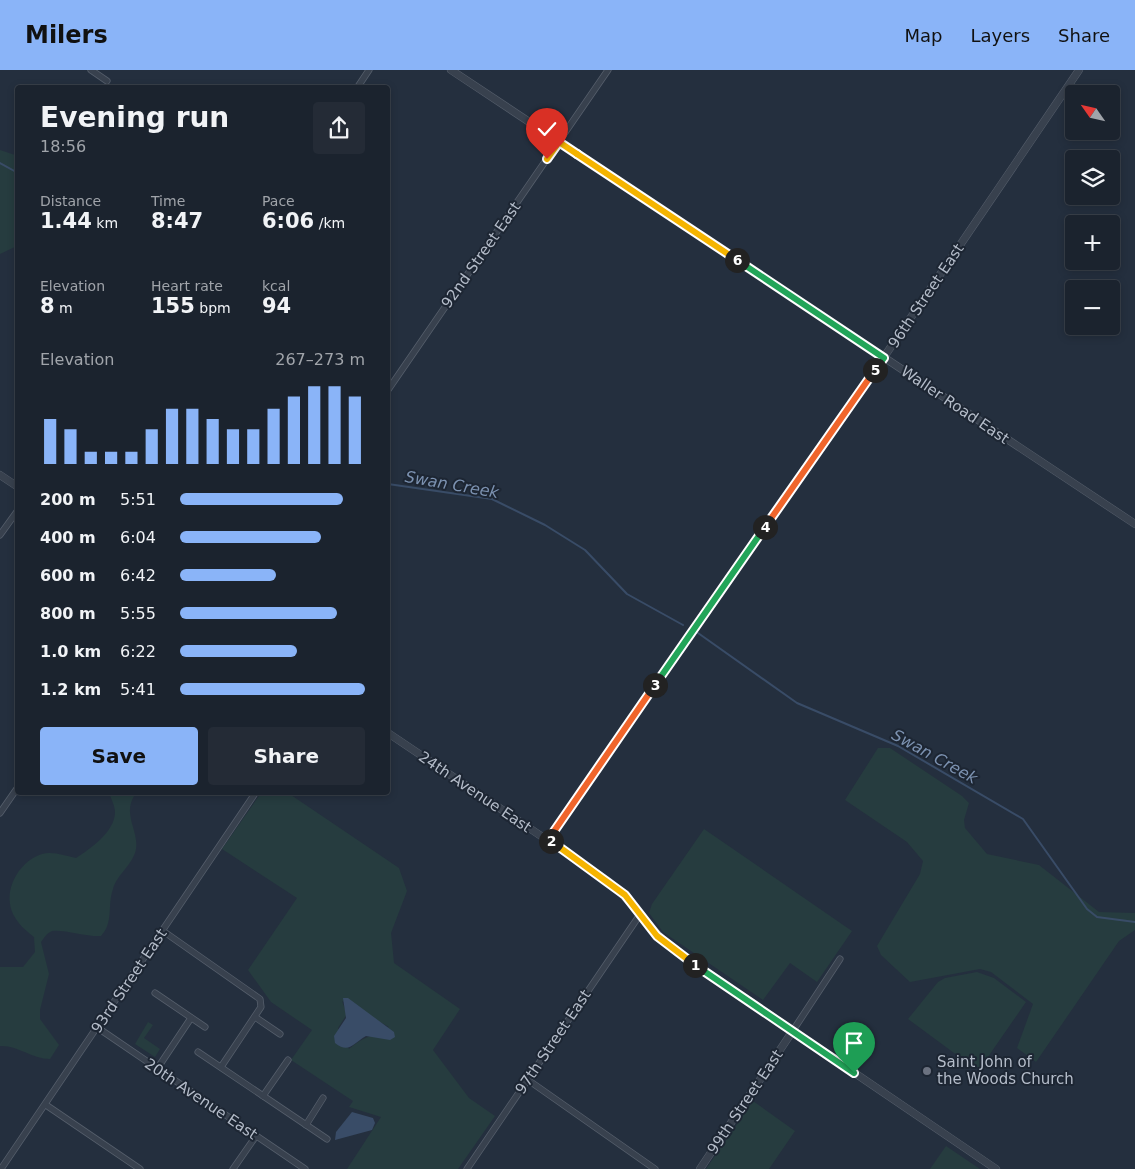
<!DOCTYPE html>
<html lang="en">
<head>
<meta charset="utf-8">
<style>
	body { margin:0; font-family:"DejaVu Sans",sans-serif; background:#242b36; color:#f1f3f6; height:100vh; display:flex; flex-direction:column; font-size:19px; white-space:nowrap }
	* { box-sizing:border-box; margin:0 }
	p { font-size:16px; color:#a0a4aa }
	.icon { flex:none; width:28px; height:28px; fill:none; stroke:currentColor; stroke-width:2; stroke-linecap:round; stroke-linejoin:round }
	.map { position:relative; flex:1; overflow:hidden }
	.drawer { position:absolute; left:15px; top:15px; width:375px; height:710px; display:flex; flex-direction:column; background:#1b232e; border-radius:5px; box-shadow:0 2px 8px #0003,0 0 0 1px #39404a }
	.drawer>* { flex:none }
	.needle { width:32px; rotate:304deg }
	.fabs { position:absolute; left:1065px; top:15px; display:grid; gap:10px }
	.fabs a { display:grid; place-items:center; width:55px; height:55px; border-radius:5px; background:#1b232e; box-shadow:0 2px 8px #0003,0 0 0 1px #39404a; font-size:25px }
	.pin { position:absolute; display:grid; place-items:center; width:42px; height:42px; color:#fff; margin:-51px -21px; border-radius:50% 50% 50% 0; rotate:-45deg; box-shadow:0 0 5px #0007 }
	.pin .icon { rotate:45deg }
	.km { position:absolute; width:25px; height:25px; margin:-12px; border-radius:50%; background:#222; color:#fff; font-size:14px; line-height:25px; text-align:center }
	.round { display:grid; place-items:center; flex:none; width:52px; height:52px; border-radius:5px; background:#242b36 }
	.head { display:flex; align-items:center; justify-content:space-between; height:85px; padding:0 25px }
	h1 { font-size:28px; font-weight:700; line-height:38px }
	.metrics { display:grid; grid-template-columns:repeat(3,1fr); gap:8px; height:85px; padding:5px 25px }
	.metrics div { display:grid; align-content:center }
	.metrics b { font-size:21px; font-weight:700 }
	.metrics small { font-size:14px; font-weight:400 }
	.metrics p { font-size:14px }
	.chart { height:140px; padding:10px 25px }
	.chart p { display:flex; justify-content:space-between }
	.chart svg { width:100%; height:90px; margin-top:5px; stroke:#8ab4f8; stroke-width:6 }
	.cta { display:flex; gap:10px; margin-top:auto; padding:10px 25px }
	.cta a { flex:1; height:58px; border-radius:5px; background:#8ab4f8; color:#111; font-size:20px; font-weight:700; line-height:58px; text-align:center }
	.cta a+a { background:#242b36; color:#f1f3f6 }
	ul { padding:0 25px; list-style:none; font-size:16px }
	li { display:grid; grid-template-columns:80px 60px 1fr; align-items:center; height:38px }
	li i { height:12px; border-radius:6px; background:#8ab4f8 }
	header { display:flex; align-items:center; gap:30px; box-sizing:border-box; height:70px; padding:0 25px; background:#8ab4f8; color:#111 }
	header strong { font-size:24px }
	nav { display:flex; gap:28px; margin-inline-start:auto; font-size:18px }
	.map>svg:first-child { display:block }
	.green { fill:#263c3f; fill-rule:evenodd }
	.water { fill:#394c67 }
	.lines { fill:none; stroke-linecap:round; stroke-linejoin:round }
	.stream { stroke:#394c67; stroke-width:2 }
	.minor-casing { stroke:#565f6c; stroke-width:7 }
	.tertiary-casing { stroke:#565f6c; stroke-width:8 }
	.minor { stroke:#38414e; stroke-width:5.5 }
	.tertiary { stroke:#38414e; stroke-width:7 }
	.split-1-casing { stroke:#fff; stroke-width:10 }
	.split-2-casing { stroke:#fff; stroke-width:10 }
	.split-3-casing { stroke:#fff; stroke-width:10 }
	.split-4-casing { stroke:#fff; stroke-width:10 }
	.split-5-casing { stroke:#fff; stroke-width:10 }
	.split-6-casing { stroke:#fff; stroke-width:10 }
	.split-7-casing { stroke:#fff; stroke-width:10 }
	.split-8-casing { stroke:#fff; stroke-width:10 }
	.split-1 { stroke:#22a559; stroke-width:6 }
	.split-2 { stroke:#f5b400; stroke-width:6 }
	.split-3 { stroke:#f0652b; stroke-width:6 }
	.split-4 { stroke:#22a559; stroke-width:6 }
	.split-5 { stroke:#f0652b; stroke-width:6 }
	.split-6 { stroke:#22a559; stroke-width:6 }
	.split-7 { stroke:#f5b400; stroke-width:6 }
	.split-8 { stroke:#f5b400; stroke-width:6 }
	.worship-dot { fill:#6b7280; stroke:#1d2633; stroke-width:2 }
	.labels { text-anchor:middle; stroke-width:4; stroke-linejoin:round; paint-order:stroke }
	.street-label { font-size:15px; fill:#b4bcc9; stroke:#1d2633 }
	.poi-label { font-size:15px; fill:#b4bcc9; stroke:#1d2633; text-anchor:start }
	.water-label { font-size:16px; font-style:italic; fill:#7c92b1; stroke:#1d2633 }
</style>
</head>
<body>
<header>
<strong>Milers</strong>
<nav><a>Map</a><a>Layers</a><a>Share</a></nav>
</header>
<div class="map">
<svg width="1135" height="1099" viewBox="0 0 1135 1099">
	<rect width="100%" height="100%" fill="#242f3e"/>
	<g class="green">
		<path d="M0 80 18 86 17 176 0 184Z"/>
		<path d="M878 678H890L962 726 969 733 964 750 965 758 987 784 1039 795 1099 842 1135 843V860L1119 871 1036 992 1017 978 1033 934 991 902 980 899 910 912 881 885 877 876 920 804 923 791 907 772 845 730Z"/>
		<path d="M109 723H136C121 744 139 760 136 779 133 795 117 804 113 819 107 836 114 852 101 866 87 867 63 859 52 861 47 863 44 868 41 872L49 904 40 940V949L59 975 50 989C32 989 18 975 0 976V897H23L35 882 34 867C25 860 18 854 13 844 2 821 19 791 42 784 53 781 66 786 76 788 90 779 115 762 115 742 115 736 111 728 109 723Z"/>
		<path d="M261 723H288L399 798 407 821 391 863 394 893 460 939 433 980 469 1028 495 1046 458 1099H347L381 1047 349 1037 353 1031 291 990 312 960 271 932 248 900 297 828 222 779ZM342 931 389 957C374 965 361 968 349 979L338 958 347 944Z"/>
		<path d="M704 759 852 861 817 912 790 893 763 930 663 862 649 843 652 834Z"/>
		<path d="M977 902 994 908 1026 932 981 997H973L908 949 938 912 945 908Z"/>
		<path d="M148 952 153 955 144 968 160 979 155 987 135 974Z"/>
		<path d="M753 1031 795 1061 769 1099H706Z"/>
		<path d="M946 1076 980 1099H930Z"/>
	</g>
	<g class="water">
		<path d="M343 928H348L394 962 395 967 390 970 366 966C352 974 349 984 335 973L334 966 346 948Z"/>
		<path d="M352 1042 373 1048 375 1053 372 1060 335 1070 336 1062Z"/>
	</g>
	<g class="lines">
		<g class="stream">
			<path d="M0 93 18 103"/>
			<path d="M388 414 492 429 545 455 585 480 627 524 683 555"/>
			<path d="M698 563 797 633 898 676 1023 749 1087 839 1097 847 1135 852"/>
		</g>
		<g class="minor-casing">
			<g id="minor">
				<path d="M91 0 107 11"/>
				<path d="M357 18 369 0"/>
				<path d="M388 320 608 0"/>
				<path d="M0 465 18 440"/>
				<path d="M0 743 18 717"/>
				<path d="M163 861 260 929 261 937 221 997"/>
				<path d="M155 923 205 957"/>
				<path d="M255 947 280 964"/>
				<path d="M98 958 305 1099"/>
				<path d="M792 962 840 889"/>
				<path d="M198 982 327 1069"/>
				<path d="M157 999 191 948"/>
				<path d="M528 1010 655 1099"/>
				<path d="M263 1026 288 990"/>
				<path d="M46 1035 140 1099"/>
				<path d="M306 1055 323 1028"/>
				<path d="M1 1099 256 722"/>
				<path d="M233 1099 256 1066"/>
				<path d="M467 1099 639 846"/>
			</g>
		</g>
		<g class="tertiary-casing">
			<g id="tertiary">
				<path d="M451 0 1135 454"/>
				<path d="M0 405 18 417"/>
				<path d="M388 663 608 811C635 833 649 861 678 883L996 1099"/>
				<path d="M548 769 884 287 1079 0"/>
				<path d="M700 1099 792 962"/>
			</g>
		</g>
		<use href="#minor" class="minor"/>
		<use href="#tertiary" class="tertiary"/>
	</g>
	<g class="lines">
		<g class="split-1-casing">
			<path id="split-1" d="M695 895 854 1003"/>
		</g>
		<g class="split-2-casing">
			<path id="split-2" d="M551 771 625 825 657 866 695 895"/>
		</g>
		<g class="split-3-casing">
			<path id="split-3" d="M551 771 548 770 655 615"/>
		</g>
		<g class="split-4-casing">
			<path id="split-4" d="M655 615 765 457"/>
		</g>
		<g class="split-5-casing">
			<path id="split-5" d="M765 457 875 300"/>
		</g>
		<g class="split-6-casing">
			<path id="split-6" d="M737 190 884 288 875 300"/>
		</g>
		<g class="split-7-casing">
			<path id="split-7" d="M577 84 737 190"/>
		</g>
		<g class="split-8-casing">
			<path id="split-8" d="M547 89 559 72 577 84"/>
		</g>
		<use href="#split-1" class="split-1"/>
		<use href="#split-2" class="split-2"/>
		<use href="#split-3" class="split-3"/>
		<use href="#split-4" class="split-4"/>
		<use href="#split-5" class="split-5"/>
		<use href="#split-6" class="split-6"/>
		<use href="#split-7" class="split-7"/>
		<use href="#split-8" class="split-8"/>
	</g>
	<circle class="worship-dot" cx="927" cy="1001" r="5"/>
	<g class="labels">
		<g class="street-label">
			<text transform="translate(481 185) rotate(-55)" y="5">92nd Street East</text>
			<text transform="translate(926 226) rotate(-56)" y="5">96th Street East</text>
			<text transform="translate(955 335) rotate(34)" y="5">Waller Road East</text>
			<text transform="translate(475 722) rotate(34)" y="5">24th Avenue East</text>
			<text transform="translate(129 911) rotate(-56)" y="5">93rd Street East</text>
			<text transform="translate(553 972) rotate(-56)" y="5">97th Street East</text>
			<text transform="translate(201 1029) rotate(34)" y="5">20th Avenue East</text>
			<text transform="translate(745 1032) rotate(-56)" y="5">99th Street East</text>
		</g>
		<g class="poi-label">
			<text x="937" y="997">Saint John of<tspan x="937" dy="17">the Woods Church</tspan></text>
		</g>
		<g class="water-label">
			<text transform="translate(452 414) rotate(10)" y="6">Swan Creek</text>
			<text transform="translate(935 686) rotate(29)" y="6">Swan Creek</text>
		</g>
	</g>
</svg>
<div class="fabs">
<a><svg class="needle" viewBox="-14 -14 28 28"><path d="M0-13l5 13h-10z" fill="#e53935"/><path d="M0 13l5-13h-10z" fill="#a0a4aa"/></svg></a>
<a><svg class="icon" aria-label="layers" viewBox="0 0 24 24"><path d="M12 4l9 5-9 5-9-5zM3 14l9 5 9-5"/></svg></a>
<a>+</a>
<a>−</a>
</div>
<div class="pin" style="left:854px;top:1003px;background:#1e9e55"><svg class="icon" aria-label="arrive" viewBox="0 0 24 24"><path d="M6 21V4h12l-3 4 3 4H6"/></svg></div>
<div class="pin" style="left:547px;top:89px;background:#d93025"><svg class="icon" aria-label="check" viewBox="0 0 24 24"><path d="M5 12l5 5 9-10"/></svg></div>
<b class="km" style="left:695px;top:895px">1</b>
<b class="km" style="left:551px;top:771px">2</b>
<b class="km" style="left:655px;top:615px">3</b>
<b class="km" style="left:765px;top:457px">4</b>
<b class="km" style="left:875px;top:300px">5</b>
<b class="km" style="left:737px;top:190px">6</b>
<section class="drawer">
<div class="head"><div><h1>Evening run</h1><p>18:56</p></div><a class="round"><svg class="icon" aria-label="share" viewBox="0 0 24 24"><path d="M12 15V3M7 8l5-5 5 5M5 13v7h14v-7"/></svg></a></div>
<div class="metrics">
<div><p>Distance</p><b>1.44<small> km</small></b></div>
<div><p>Time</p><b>8:47</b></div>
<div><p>Pace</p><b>6:06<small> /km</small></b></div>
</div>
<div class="metrics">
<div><p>Elevation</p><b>8<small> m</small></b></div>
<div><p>Heart rate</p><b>155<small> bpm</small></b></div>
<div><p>kcal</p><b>94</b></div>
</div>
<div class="chart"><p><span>Elevation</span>267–273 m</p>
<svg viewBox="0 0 160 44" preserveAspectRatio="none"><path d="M5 44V22M15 44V27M25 44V38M35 44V38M45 44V38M55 44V27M65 44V17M75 44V17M85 44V22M95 44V27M105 44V27M115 44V17M125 44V11M135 44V6M145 44V6M155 44V11"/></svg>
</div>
<ul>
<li><b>200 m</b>5:51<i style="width:88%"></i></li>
<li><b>400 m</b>6:04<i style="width:76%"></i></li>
<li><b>600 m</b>6:42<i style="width:52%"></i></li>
<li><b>800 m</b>5:55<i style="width:85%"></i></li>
<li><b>1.0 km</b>6:22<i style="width:63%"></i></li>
<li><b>1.2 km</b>5:41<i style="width:100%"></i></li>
</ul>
<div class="cta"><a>Save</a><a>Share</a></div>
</section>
</div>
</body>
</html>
